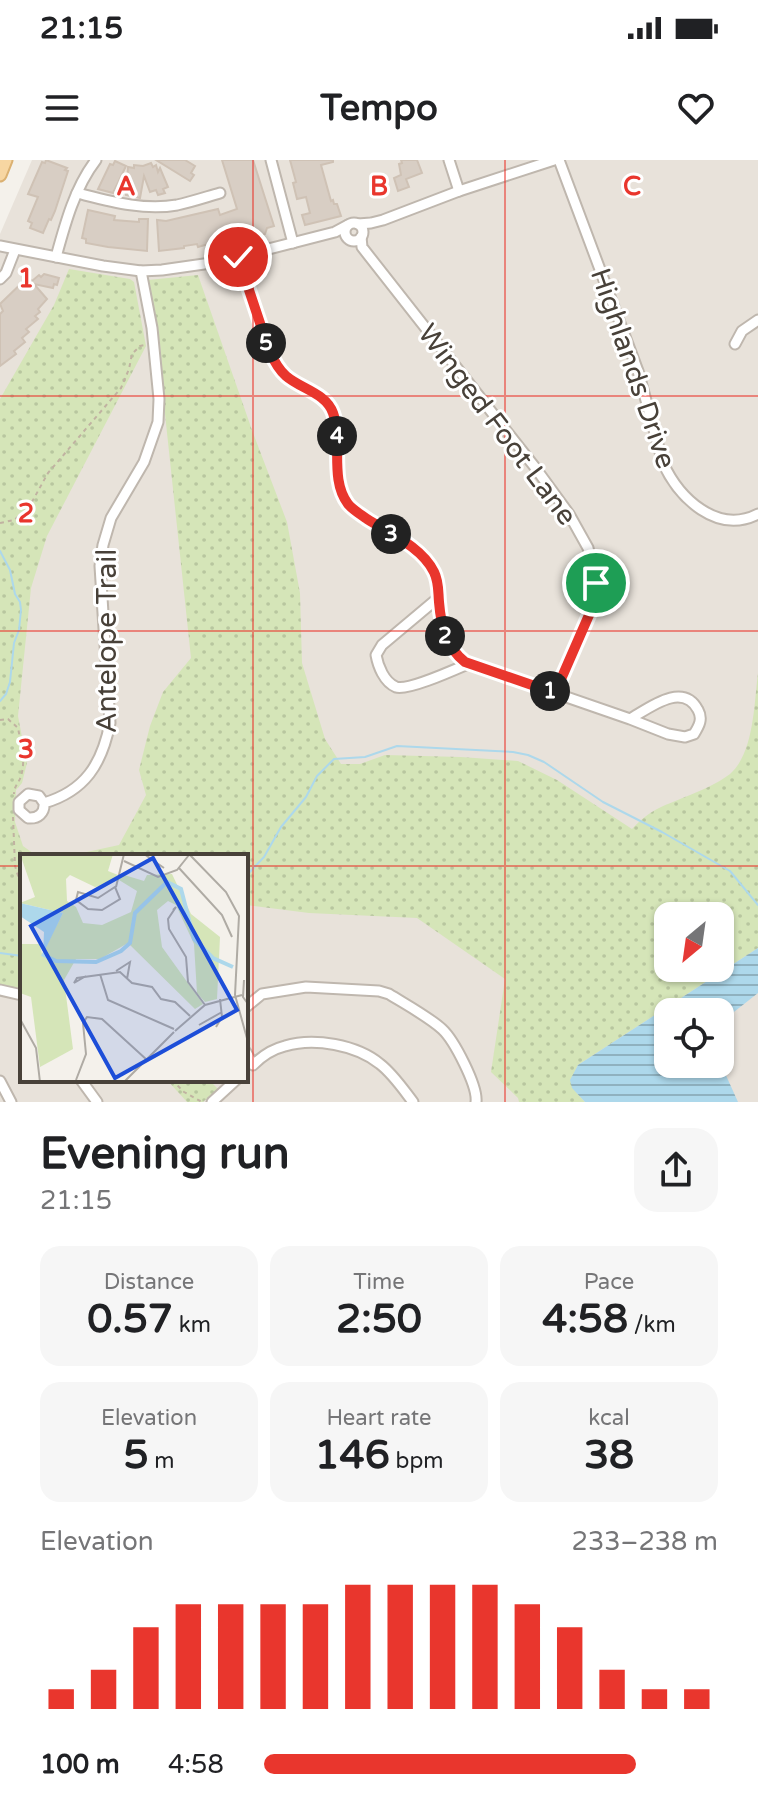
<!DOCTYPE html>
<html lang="en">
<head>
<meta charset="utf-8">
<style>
	body { margin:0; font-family:"Varela Round",sans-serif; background:#f6f6f6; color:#202124; height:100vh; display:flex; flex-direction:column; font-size:30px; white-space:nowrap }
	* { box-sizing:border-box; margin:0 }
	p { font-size:26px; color:#757577 }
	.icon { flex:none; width:44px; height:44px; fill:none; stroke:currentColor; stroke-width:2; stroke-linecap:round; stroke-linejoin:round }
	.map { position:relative; height:942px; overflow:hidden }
	.panel { display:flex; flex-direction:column; background:#fff; flex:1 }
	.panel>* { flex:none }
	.needle { width:52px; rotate:209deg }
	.controls { position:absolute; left:654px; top:742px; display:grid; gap:16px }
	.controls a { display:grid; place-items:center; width:80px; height:80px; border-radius:16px; background:#fff; box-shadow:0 2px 6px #0004; font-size:40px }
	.pin { position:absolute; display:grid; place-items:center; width:68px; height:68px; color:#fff; margin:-34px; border:4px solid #fff; border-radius:50%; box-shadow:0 2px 8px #0007 }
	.km { position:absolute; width:40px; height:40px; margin:-20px; border-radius:50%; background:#222; color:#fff; font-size:22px; line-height:40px; text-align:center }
	.round { display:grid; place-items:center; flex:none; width:84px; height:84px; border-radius:24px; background:#f6f6f6 }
	.overview { display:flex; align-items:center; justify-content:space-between; height:136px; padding:0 40px }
	h1 { font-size:44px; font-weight:800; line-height:60px }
	.metrics { display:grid; grid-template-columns:repeat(3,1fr); gap:12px; height:136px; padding:8px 40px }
	.metrics div { display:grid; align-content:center; border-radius:20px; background:#f6f6f6; text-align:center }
	.metrics b { font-size:40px; font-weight:800 }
	.metrics small { font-size:22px; font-weight:400 }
	.metrics p { font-size:22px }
	.chart { height:224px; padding:16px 40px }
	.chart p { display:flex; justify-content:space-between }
	.chart svg { width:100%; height:144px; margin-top:8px; stroke:#e9362d; stroke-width:6 }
	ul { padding:0 40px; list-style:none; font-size:26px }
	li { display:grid; grid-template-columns:128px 96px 1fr; align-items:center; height:60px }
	li i { height:20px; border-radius:10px; background:#e9362d }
	.status { display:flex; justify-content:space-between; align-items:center; height:56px; padding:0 40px; background:#fff; direction:ltr }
	.status svg { height:22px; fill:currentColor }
	header { display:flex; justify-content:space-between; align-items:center; height:104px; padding:0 40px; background:#fff; font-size:36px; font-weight:800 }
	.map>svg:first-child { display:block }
	.residential { fill:#e8e2da; fill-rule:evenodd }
	.grass { fill:url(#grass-dots); fill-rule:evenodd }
	.water { fill:url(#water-rules) }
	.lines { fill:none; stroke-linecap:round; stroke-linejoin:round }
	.stream { stroke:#add8eb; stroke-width:2 }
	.building { fill:#d8cec4; stroke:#cfc2b5; stroke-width:2 }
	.minor-casing { stroke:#bfb7ae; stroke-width:13 }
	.major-casing { stroke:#dbb172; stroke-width:15 }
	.path { stroke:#c0b2a1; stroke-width:2; stroke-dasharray:4 4; stroke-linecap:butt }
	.minor { stroke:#fff; stroke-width:9 }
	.major { stroke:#f7d6a2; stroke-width:11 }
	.route-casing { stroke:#fff; stroke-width:16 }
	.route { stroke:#e9362d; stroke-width:10 }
	.grid { fill:none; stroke:#e9362d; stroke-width:2; stroke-opacity:0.55 }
	.labels { text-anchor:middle; stroke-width:6; stroke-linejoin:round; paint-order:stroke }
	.street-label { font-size:28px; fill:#484139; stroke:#fff }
	.inset-river { fill:none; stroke:#add8eb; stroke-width:4 }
	.inset-road { fill:none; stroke:#afaba4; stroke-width:2 }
	.view { fill:#1d4ed8; fill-opacity:0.15; stroke:#1d4ed8; stroke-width:4 }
	.inset-edge { fill:none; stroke:#484139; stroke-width:4 }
	.grid-label { font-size:26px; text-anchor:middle; font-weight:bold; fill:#e9362d; stroke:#fff; stroke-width:6; stroke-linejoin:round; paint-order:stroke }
</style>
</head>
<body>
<div class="status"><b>21:15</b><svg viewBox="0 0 49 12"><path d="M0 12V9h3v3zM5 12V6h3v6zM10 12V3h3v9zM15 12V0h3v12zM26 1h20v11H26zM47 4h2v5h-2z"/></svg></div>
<header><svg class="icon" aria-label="menu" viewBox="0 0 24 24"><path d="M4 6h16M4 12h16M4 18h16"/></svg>Tempo<svg class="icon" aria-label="heart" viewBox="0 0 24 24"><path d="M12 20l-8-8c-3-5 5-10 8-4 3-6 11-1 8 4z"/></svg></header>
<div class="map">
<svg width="758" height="942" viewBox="0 0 758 942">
	<defs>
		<pattern id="grass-dots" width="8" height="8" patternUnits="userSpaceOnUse" patternTransform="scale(2)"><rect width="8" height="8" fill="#d5e5b8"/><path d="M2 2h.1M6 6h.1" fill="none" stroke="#b8c69f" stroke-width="1.8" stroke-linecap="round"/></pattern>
		<pattern id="water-rules" width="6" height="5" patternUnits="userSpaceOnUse" patternTransform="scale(2)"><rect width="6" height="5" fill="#add8eb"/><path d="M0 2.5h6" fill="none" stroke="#8fb1bf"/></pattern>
	</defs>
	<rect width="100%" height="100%" fill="#f4f1eb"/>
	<path class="residential" d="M32 0H758V942H0V74ZM22 696H246V920H22ZM668 756H720V808H668ZM668 852H720V904H668Z"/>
	<g class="grass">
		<path d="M69 109 130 119 134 122 146 186 47 376 31 428 18 556 27 603 22 623 16 630 15 662 23 686 37 696H22V829L0 824V239L54 145Z"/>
		<path d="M198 115 253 273 287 362 300 433 302 503 325 579 341 604H360L385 595 461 597 518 601 557 620 632 669C651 649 661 647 685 637 700 631 717 624 730 614 754 593 754 544 758 513V788L578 905C568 924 571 927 585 942H519L518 938 491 912 505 819 417 758 309 753 246 745V696H68L119 685 146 635 139 610 150 566 163 532 191 498 165 254 160 184 148 120ZM668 756H720V808H668Z"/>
		<path d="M167 920H209L218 929 203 942H187Z"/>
	</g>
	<path class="water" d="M758 788V833L720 863V852H668V904H720V902L738 942H585L572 928 570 920 578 905Z"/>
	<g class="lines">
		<g class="stream">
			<path d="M0 391 10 410 15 434 20 442 21 450 19 470 14 483 10 522 6 534 0 541"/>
			<path d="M246 716 264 697 281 667 306 637 317 616 334 599 365 597 397 586 513 592 528 595 544 602 603 642 662 672 730 711 758 745"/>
			<path d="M0 793 22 796"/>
		</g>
	</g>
	<g class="building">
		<path d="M46 0 67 8 65 10 68 11 55 51 51 60 49 59 43 73 30 68 32 63 28 61 38 37 28 34 42 2 45 3Z"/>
		<path d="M156 0H185L195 6 191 13 194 15 190 21Z"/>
		<path d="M222 0H253L274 66 267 68 265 74 247 79 246 76 241 78 240 75 198 87 197 84 184 86V88L159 91 157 60 166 61 218 49 220 55 237 49Z"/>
		<path d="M290 0H333V2L321 5 331 41 333 40 334 44H337L341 56 305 65 302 55 310 53 306 37 297 39 293 23 296 22Z"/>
		<path d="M401 0H417L422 13 406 19 409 27 398 31 394 18 401 15 399 4 402 3Z"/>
		<path d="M115 1 126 6 113 33 98 29 110 4 113 5Z"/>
		<path d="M151 3 153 7 156 5 158 12 160 8 168 27 163 29 165 33 158 35 156 30 150 32 144 16 140 38 126 35 128 7 134 8V5L143 6Z"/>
		<path d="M88 50 115 56 114 60 139 62V59H148L147 91 108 87 86 83V79L82 78Z"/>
		<path d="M44 114 59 118 57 125 54 124 53 128 34 124 47 139 38 149 40 152 35 156 38 159 26 169 29 172 22 178 25 182 14 191 16 194 0 206V154L3 151 0 144 28 117 32 121 39 115 41 117Z"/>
	</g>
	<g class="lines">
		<g class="minor-casing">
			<g id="minor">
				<path d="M271 0 293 83"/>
				<path d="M449 0 459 31"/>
				<path d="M559 0 638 211 663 303C679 338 717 375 758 354"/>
				<path d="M77 33C109 41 143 51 177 45 191 42 206 37 220 33"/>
				<circle cx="354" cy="72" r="9"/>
				<path d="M358 64 371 63 383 60 459 31 554 0"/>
				<path d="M361 77 362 87 369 96 534 306 569 354 588 388 596 423V439L555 533"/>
				<path d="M0 86 103 106 141 111 162 110 218 102 335 72 348 65"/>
				<path d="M56 97C65 64 75 27 96 0"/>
				<path d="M238 97 269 190C274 199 278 209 286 216 301 229 326 233 333 253 343 280 330 320 348 344 353 350 360 354 367 359 389 373 422 387 434 412 439 422 438 431 439 442 441 466 446 486 465 502L630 559 668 574 685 577 694 574C699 566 703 559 698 550 683 521 649 548 630 559"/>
				<path d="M0 119 6 113 15 90"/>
				<path d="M735 184 742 171 758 160"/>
				<path d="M438 438 382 485 376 495C378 506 384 522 396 527 408 531 456 509 470 503"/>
				<path d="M44 643 39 636 28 634 19 642V650L28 658C38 659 45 653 44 643 85 631 102 604 110 563L100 406 103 385 111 358 144 302 158 262 159 239 152 168 141 111"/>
				<path d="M0 830 22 835"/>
				<path d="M246 847 262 834 306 827 379 831 389 834C405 844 429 857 442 869 454 880 478 926 476 942"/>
				<path d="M246 892 253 905C262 896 273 889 285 886 314 877 357 885 380 904 393 914 403 929 413 942"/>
				<path d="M81 920 97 942"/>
				<path d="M0 921 11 942"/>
				<path d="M212 942 236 920"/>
			</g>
		</g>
		<g class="major-casing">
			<path id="major" d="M0 15 6 0"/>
		</g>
		<g class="path">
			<path d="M0 363 14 360 28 349 48 313 121 228 129 209 132 194 140 186 145 185"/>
			<path d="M0 560 8 559 18 568C21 584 26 600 21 616 19 623 14 626 14 634"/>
			<path d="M13 657 15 706 20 722H22"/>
			<path d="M172 920 184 932 202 942"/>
		</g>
		<use href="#minor" class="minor"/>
		<use href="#major" class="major"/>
	</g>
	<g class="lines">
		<g class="route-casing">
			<path id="route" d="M238 97 269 190C273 199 278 209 286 216 301 229 326 233 333 253 343 281 329 319 348 344 353 350 360 354 367 359 389 373 422 387 434 412 439 422 438 431 439 442 441 466 446 487 465 502L555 533 596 439V423"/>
		</g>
		<use href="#route" class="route"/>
	</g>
	<path class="grid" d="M253 0V942M505 0V942M0 236H758M0 471H758M0 706H22M246 706H758"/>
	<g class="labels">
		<g class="street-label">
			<text transform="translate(634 208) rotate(71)" y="10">Highlands Drive</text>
			<text transform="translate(498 264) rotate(53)" y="10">Winged Foot Lane</text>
			<text transform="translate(106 481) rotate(-90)" y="10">Antelope Trail</text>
		</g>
	</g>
	<g transform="translate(20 694)">
		<rect width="228" height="228" fill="#f4f1eb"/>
		<path d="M0 0H93L88 17 98 21 87 31 75 33 50 21 46 25 47 47 56 53 63 69 82 71 111 58 117 37 99 26 101 20 124 27 127 21 152 20 171 60 200 83 197 145 185 148 177 139 174 90 156 51 148 47 137 56 142 93 183 150 175 155 108 89 80 105H56L44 126 53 195 20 213 11 143 0 139V90H20L22 100 43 59 0 49 15 43Z" fill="#d5e5b8"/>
		<path d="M0 49 43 59 23 100 24 78 0 62Z" fill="#add8eb"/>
		<path class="inset-river" d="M22 100 36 107 76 108 101 97 110 89 115 59 147 28 161 35 174 85 193 104 213 113"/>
		<path class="inset-road" d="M124 0 144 14M169 0 206 38 219 62 215 141 228 188M104 7 138 23 157 16 169 1M159 14 202 61 212 83M95 33 100 45 82 56 68 55 56 46 58 38 78 44ZM96 33 104 0M153 56 156 53 148 65 149 75 166 103 168 128 185 151M96 117 110 108 107 125M80 120 88 146 154 175M66 122 54 129 57 124 100 118 112 129 132 133 141 145 155 148 170 162M224 126 223 143 228 150M0 165 16 194 20 228M179 171 202 158M196 173 202 163 200 145M155 177 185 151 222 141M56 226 66 200 63 169 67 163 82 165 127 206M104 228 154 178"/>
		<path class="view" d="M133 4 217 156 95 224 11 72Z"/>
		<rect width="228" height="228" class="inset-edge"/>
	</g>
	<g class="grid-label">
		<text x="126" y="35">A</text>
		<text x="379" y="35">B</text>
		<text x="632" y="35">C</text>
		<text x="26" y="127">1</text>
		<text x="26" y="362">2</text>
		<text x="26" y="598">3</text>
	</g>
</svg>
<div class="controls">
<a><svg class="needle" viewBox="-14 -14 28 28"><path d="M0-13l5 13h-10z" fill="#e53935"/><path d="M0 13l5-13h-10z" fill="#757577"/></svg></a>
<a><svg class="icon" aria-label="locate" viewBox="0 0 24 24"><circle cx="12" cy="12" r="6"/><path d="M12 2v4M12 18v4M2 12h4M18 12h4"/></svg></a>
</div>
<div class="pin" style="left:596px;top:423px;background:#1e9e55"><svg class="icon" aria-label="arrive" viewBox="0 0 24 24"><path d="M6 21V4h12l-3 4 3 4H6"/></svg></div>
<div class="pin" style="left:238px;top:97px;background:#d93025"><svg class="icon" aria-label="check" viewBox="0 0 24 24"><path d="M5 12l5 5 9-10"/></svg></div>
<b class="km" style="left:550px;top:531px">1</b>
<b class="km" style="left:445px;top:476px">2</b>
<b class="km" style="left:391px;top:374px">3</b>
<b class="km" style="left:337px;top:276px">4</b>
<b class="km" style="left:266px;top:183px">5</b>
</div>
<section class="panel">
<div class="overview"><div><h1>Evening run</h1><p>21:15</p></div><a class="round"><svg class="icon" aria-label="share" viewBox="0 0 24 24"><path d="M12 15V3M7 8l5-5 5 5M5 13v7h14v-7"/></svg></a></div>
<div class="metrics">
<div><p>Distance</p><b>0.57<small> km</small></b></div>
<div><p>Time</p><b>2:50</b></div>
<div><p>Pace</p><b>4:58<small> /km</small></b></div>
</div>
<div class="metrics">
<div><p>Elevation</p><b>5<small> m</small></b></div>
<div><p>Heart rate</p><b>146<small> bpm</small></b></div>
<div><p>kcal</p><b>38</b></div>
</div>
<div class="chart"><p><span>Elevation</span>233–238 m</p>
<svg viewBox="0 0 160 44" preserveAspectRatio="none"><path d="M5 44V38M15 44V32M25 44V19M35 44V12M45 44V12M55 44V12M65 44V12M75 44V6M85 44V6M95 44V6M105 44V6M115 44V12M125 44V19M135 44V32M145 44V38M155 44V38"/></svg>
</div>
<ul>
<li><b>100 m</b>4:58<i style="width:82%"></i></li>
</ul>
</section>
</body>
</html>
